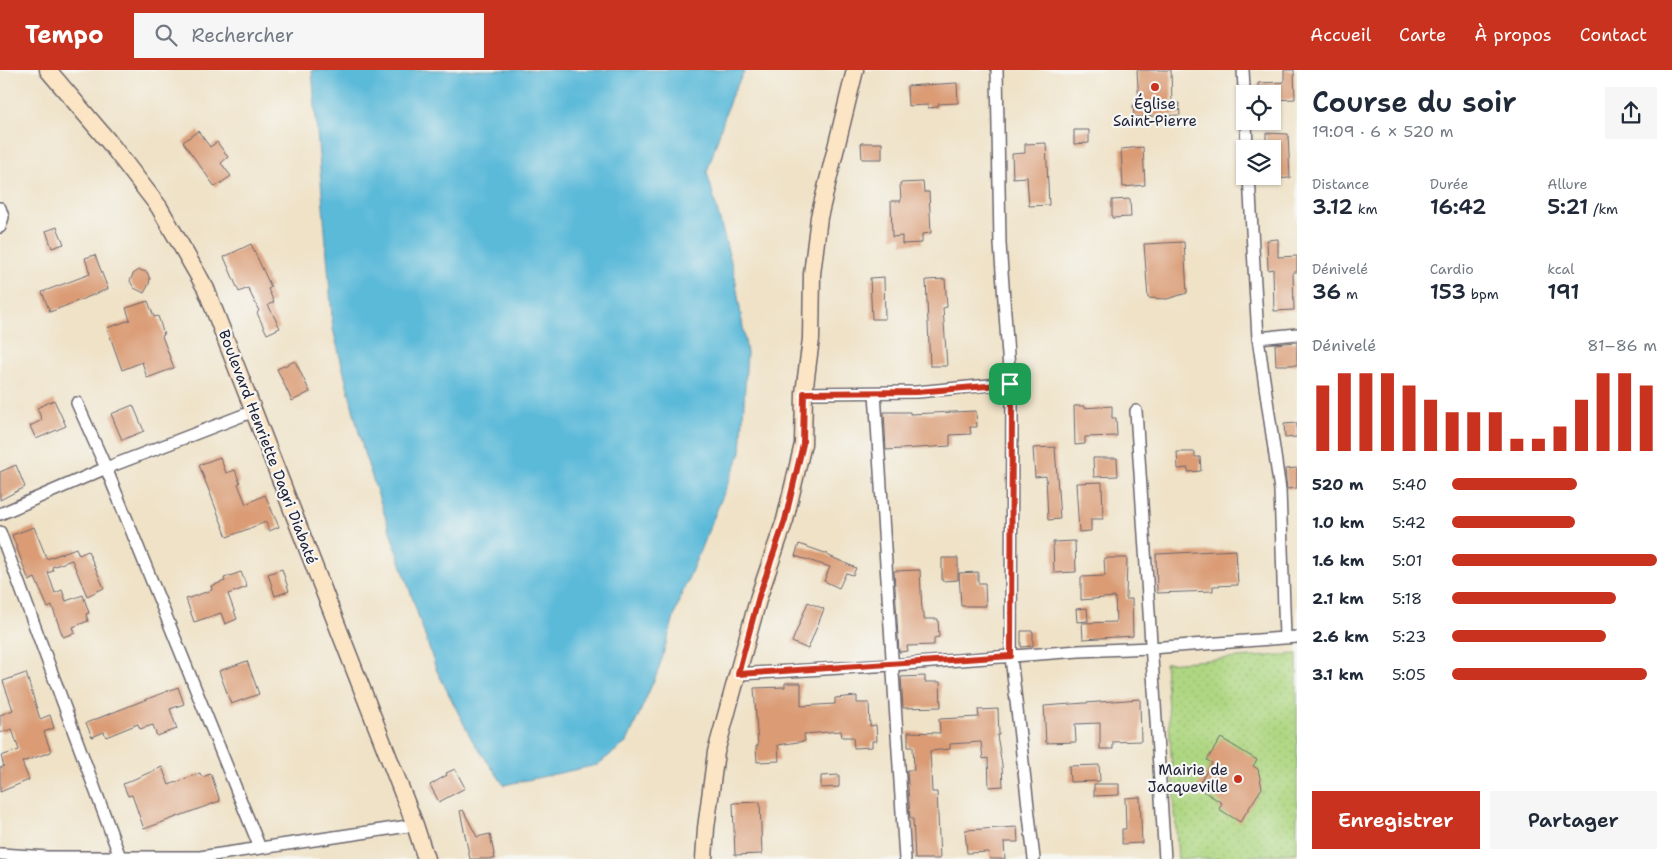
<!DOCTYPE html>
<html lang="fr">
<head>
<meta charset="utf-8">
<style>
	body { margin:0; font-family:"Shantell Sans",sans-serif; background:#f6f6f7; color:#1f2937; height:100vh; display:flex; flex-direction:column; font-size:19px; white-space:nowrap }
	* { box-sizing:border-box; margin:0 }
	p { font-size:16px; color:#747a83 }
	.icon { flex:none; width:28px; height:28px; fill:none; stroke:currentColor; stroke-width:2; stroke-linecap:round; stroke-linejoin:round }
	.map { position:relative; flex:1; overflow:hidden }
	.side { display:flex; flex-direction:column; background:#fff; width:375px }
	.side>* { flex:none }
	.controls { position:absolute; left:1236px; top:15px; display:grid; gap:10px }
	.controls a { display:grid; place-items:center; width:45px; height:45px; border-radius:0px; background:#fff; box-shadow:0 1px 4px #0004; font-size:25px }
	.pin { position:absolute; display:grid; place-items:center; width:42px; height:42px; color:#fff; margin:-21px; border-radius:10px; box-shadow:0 2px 8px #0006 }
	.round { display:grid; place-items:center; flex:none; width:52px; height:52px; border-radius:0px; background:#f6f6f7 }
	.overview { display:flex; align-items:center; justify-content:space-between; height:85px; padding:0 15px }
	h1 { font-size:28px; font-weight:600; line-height:38px }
	.metrics { display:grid; grid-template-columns:repeat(3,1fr); gap:8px; height:85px; padding:5px 15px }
	.metrics div { display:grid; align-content:center }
	.metrics b { font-size:21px; font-weight:600 }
	.metrics small { font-size:14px; font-weight:400 }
	.metrics p { font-size:14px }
	.chart { height:140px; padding:10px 15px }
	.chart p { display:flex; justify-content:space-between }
	.chart svg { width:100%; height:90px; margin-top:5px; stroke:#c8321e; stroke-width:6 }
	.cta { display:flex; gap:10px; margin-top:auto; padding:10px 15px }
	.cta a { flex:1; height:58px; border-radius:0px; background:#c8321e; color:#fff; font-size:20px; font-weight:600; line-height:58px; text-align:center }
	.cta a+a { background:#f6f6f7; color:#1f2937 }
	ul { padding:0 15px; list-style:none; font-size:16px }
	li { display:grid; grid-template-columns:80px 60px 1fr; align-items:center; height:38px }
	li i { height:12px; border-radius:6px; background:#c8321e }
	header { display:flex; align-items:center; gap:30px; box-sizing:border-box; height:70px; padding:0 25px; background:#c8321e; color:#fff }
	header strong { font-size:24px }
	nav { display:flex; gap:28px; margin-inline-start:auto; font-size:18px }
	.search { width:350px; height:45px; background:#f6f6f7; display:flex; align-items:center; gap:12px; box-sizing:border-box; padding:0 18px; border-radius:0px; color:#747a83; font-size:19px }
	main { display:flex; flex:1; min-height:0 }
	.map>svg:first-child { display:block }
	.green { fill:url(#green-dots); stroke:#687c5e }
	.water { fill:#5bbad9; stroke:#3e6e8a }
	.building { fill:#da9b74 }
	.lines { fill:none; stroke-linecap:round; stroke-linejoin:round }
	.street-casing { stroke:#6a656c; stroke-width:14 }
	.secondary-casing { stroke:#6a656c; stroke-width:19 }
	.street { stroke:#fff; stroke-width:11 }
	.secondary { stroke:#fce5c4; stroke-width:16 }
	.route-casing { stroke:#fff; stroke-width:10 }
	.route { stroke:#c8321e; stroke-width:6 }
	.poi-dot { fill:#c8321e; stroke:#f6f6f2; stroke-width:2 }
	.labels { text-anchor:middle; stroke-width:4.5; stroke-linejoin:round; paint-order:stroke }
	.poi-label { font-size:15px; fill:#22223b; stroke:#f6f6f2 }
	.street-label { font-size:15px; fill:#22223b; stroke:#f6f6f2 }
</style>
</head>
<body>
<header>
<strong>Tempo</strong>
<div class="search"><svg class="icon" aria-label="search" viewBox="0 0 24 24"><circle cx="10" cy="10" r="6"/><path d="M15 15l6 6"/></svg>Rechercher</div>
<nav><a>Accueil</a><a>Carte</a><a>À propos</a><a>Contact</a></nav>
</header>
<main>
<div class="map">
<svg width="1297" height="789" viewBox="0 0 1297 789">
	<defs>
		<pattern id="green-dots" width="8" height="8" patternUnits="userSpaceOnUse" patternTransform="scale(1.25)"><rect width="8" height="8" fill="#afd782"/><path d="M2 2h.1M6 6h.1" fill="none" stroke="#96b871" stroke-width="1.8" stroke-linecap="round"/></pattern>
	</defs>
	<rect width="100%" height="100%" fill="#f6f6f2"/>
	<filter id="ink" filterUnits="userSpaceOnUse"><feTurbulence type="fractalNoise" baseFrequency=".02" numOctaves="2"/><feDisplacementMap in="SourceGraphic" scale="10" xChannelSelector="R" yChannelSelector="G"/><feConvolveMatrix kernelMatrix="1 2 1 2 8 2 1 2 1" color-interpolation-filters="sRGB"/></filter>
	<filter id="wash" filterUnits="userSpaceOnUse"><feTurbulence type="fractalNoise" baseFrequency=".0096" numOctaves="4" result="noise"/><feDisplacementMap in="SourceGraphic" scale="20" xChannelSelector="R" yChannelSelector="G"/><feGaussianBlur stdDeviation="1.12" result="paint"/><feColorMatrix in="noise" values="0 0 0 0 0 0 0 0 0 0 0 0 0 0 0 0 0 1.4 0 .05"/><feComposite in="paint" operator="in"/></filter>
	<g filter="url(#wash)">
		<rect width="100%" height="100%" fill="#efe2c7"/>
		<path class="green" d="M1297 584V783L1214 789H1178L1165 593Z"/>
		<path class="water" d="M312 0H745L731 27 707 102 735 207 747 283 741 382 679 531 658 601 627 672 597 695 504 715 472 670 436 599 364 383 333 259Z"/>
		<g id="blocks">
			<g class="building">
				<path d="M1137 0H1171L1172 34 1179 33 1180 45 1134 47 1133 35H1139Z"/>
				<path d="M1284 0H1294L1295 29 1272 30V24H1259L1258 13 1284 12Z"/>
				<path d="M957 13 958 33 938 34V37L928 38V35L908 36 907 16Z"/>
				<path d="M1074 60H1089V73L1074 74Z"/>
				<path d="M198 61 210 77 217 72 228 87 221 93 231 106 215 117 183 72Z"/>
				<path d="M1266 63 1288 64 1290 108 1272 109V79H1266Z"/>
				<path d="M861 73H882V89H862Z"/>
				<path d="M1046 73 1049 135 1029 136 1027 107 1013 108 1012 84 1025 83V74Z"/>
				<path d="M1143 77 1145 115 1123 117 1121 79Z"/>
				<path d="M923 112 924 122H929L931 163 922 164V173L902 174V166L892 167 891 131H901L900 113Z"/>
				<path d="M1130 129 1131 147 1112 148V130Z"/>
				<path d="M57 157 64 174 52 178 46 161Z"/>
				<path d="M1278 169V187L1297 186V202H1293L1294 240 1274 241 1273 199 1268 200 1267 170Z"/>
				<path d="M1184 172 1187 223 1167 229 1148 228 1144 174Z"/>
				<path d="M251 174 271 217 268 219 274 232 268 235 280 258 267 264 257 243 259 241 248 218 239 222 224 187Z"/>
				<path d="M95 185 108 219 50 242 42 222 90 204 85 188Z"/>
				<path d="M139 200 147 202 150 209 149 214 144 223 134 218 130 211 133 204Z"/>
				<path d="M884 207 885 249H872L870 208Z"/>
				<path d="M945 209 947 237 943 238 947 296H930L926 210Z"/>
				<path d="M148 231 154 247 158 246 164 265 162 266 174 298 147 308 142 292 122 300 107 258 130 250 126 238Z"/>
				<path d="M1297 272V295H1276L1275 274Z"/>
				<path d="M295 291 310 322 292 331 277 299Z"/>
				<path d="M54 330 66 356 36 369 30 356 42 350 37 338Z"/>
				<path d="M133 335 144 361 122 370 111 344Z"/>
				<path d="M1074 336H1084V338L1112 336V348H1116L1117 366 1085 367V374L1075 375Z"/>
				<path d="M976 341 977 357H970L971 364 950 365V376L886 380 884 342H910V344Z"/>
				<path d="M1297 353V367L1285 368 1284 354Z"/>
				<path d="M1055 377 1060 449 1048 450 1046 406 1035 407 1033 378Z"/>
				<path d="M1177 382H1195V387H1200L1201 401 1188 402V398L1178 399Z"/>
				<path d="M220 387 226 403 235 400 240 413 238 414 246 434 265 425 279 457 269 461 266 452 227 467 199 395Z"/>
				<path d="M1093 388H1117L1118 406 1094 407Z"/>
				<path d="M16 395 25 417 0 430V402Z"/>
				<path d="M1297 398V418L1287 419 1285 399Z"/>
				<path d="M1102 412 1103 449H1091V461L1079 462 1076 413Z"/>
				<path d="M34 457 47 489 76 478 79 485 88 481 104 518 87 526 72 490 52 497 53 501 48 503 55 523 62 520 66 531 83 525 89 543 86 544 88 551 73 557 75 563 63 567 52 536 48 538 35 508 29 511 12 465Z"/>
				<path d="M1075 471 1076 502 1054 503 1053 472Z"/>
				<path d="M799 474 828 484 827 485 856 498 853 505 846 503 839 518 824 511 830 497 795 486Z"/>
				<path d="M1236 480 1238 515 1213 516V521L1157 523 1156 484Z"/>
				<path d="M942 488H958V510L942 511Z"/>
				<path d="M1104 488H1127L1126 529H1132L1133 566 1083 569 1082 553 1116 552 1115 527 1081 530V507L1105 506Z"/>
				<path d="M282 499 289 521 275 526 268 504Z"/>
				<path d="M920 500 922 542H924V549H938L939 567 934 568V575L907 576 908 581 899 582 894 501Z"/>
				<path d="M241 502 247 517 228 524 237 549 225 554 221 543 194 552 186 529 212 520 211 516 225 511 224 508Z"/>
				<path d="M978 502V513H985L986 536H961L959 503Z"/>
				<path d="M808 532 824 539 808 579 792 572Z"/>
				<path d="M1087 538 1088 551 1077 552 1076 539Z"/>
				<path d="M1021 561H1033V576L1021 577Z"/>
				<path d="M247 591 259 624 231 634 219 601Z"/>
				<path d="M26 603 40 649 50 645 54 658 44 662 51 682 22 692 29 710 0 722V698L4 696 1 686 19 680 12 659 0 663V645L13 640 3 611Z"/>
				<path d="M925 606V612H940L941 637 903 638 901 607Z"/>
				<path d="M785 613H801V636L835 634V628L857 626V633H869L870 656 876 655 877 671H872V677L854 678 853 667H842L841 661 804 664 805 671 778 675 779 691 757 692 756 676H758L754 618 785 617Z"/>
				<path d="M178 617 184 634 170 639 177 659 157 666 153 655 140 659 138 654 106 667 104 662 92 667 86 653Z"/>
				<path d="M1140 629 1141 671 1113 672V679H1100V653L1075 654 1076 672 1046 673 1044 636Z"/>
				<path d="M998 639 999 665H997L1002 695 1003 716 989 717 988 688 983 689 981 672 950 674V679L930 681 932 722H937L940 789H915L913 748H910L907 700H914L913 677H908V662L940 663 939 649 979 647 978 640Z"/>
				<path d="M1221 668 1257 690 1253 696 1258 699 1262 718 1240 752 1219 739 1222 733 1197 717 1212 693 1207 690Z"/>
				<path d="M1099 695 1100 711 1070 712 1069 696Z"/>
				<path d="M162 697 169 715 200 703 202 707 211 704 220 731 144 759 132 725 128 726 123 714Z"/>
				<path d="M455 699 465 718 439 732 430 715 447 705 446 703Z"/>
				<path d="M839 705V717L821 718V706Z"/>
				<path d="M1094 714H1119V725L1094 726Z"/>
				<path d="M1140 727 1142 773 1122 774V759H1126L1125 728Z"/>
				<path d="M760 732 762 784 735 785 733 733Z"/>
				<path d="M463 740 477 767 490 764 495 789H470L460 741Z"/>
				<path d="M1017 757 1018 772H1004L1005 789H990L989 782 967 783 965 760Z"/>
			</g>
		</g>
	</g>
	<g filter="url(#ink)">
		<use href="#blocks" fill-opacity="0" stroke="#6a656c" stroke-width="1"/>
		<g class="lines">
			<g class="street-casing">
				<g id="street">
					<path d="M997 0 1000 174 1010 313 1012 327 1011 587 1034 789"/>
					<path d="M1243 0 1245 36"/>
					<path d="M1246 51 1247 79"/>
					<path d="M1249 106 1258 268 1280 420 1285 567"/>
					<path d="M0 138 3 147 0 157"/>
					<path d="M1258 268 1297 264"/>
					<path d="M804 323 917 322 1010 313"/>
					<path d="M875 323 905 789"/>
					<path d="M77 333 106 398 260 778"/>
					<path d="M1136 341 1165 789"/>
					<path d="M0 444 106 398 254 341"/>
					<path d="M0 462 120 787"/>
					<path d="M738 604 892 595 1079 581 1151 578 1297 567"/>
					<path d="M0 784 48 787H200L415 755"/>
				</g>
			</g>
			<g class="secondary-casing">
				<g id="secondary">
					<path d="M48 0 109 72 159 137 206 219 415 755 426 789"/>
					<path d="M704 789 706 758 716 682 759 526 785 450 803 374 804 323 811 269 812 204 819 147 855 0"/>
				</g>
			</g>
			<use href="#street" class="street"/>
			<use href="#secondary" class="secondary"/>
		</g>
	</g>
	<g class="lines" filter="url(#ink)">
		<g class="route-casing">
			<path id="route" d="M1010 314 1012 328 1011 586 738 604 759 526 785 450 803 374 804 323 917 322Z"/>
		</g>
		<use href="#route" class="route"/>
	</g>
	<g class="poi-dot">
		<circle cx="1155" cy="17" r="5"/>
		<circle cx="1238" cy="709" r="5"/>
	</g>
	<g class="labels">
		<g class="poi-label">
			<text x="1155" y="39">Église<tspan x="1155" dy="17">Saint-Pierre</tspan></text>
			<text x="1228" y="705" text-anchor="end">Mairie de<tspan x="1228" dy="17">Jacqueville</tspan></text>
		</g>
		<g class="street-label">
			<text transform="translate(268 377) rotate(69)" y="5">Boulevard Henriette Dagri Diabaté</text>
		</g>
	</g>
</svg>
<div class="controls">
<a><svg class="icon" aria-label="locate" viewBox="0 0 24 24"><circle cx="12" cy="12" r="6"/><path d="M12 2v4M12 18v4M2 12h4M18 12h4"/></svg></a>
<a><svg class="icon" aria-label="layers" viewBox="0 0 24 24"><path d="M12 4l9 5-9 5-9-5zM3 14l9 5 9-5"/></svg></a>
</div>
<div class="pin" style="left:1010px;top:314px;background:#1e9e55"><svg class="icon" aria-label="arrive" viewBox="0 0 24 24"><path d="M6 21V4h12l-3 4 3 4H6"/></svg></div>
</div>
<section class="side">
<div class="overview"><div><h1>Course du soir</h1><p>19:09 · 6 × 520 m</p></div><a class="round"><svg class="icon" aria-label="share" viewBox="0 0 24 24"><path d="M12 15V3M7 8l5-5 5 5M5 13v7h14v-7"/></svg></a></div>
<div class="metrics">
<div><p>Distance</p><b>3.12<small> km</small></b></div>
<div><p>Durée</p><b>16:42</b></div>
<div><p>Allure</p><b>5:21<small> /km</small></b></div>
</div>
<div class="metrics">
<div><p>Dénivelé</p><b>36<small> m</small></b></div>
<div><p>Cardio</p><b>153<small> bpm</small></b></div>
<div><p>kcal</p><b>191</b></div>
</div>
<div class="chart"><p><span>Dénivelé</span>81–86 m</p>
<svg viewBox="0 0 160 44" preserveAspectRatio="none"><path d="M5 44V12M15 44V6M25 44V6M35 44V6M45 44V12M55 44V19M65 44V25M75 44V25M85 44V25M95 44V38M105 44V38M115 44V32M125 44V19M135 44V6M145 44V6M155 44V12"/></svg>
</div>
<ul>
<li><b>520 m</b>5:40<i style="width:61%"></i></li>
<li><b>1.0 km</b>5:42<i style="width:60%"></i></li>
<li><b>1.6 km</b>5:01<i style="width:100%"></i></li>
<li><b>2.1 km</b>5:18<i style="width:80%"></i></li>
<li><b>2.6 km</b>5:23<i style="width:75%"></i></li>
<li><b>3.1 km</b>5:05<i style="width:95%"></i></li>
</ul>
<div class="cta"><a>Enregistrer</a><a>Partager</a></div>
</section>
</main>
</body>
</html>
